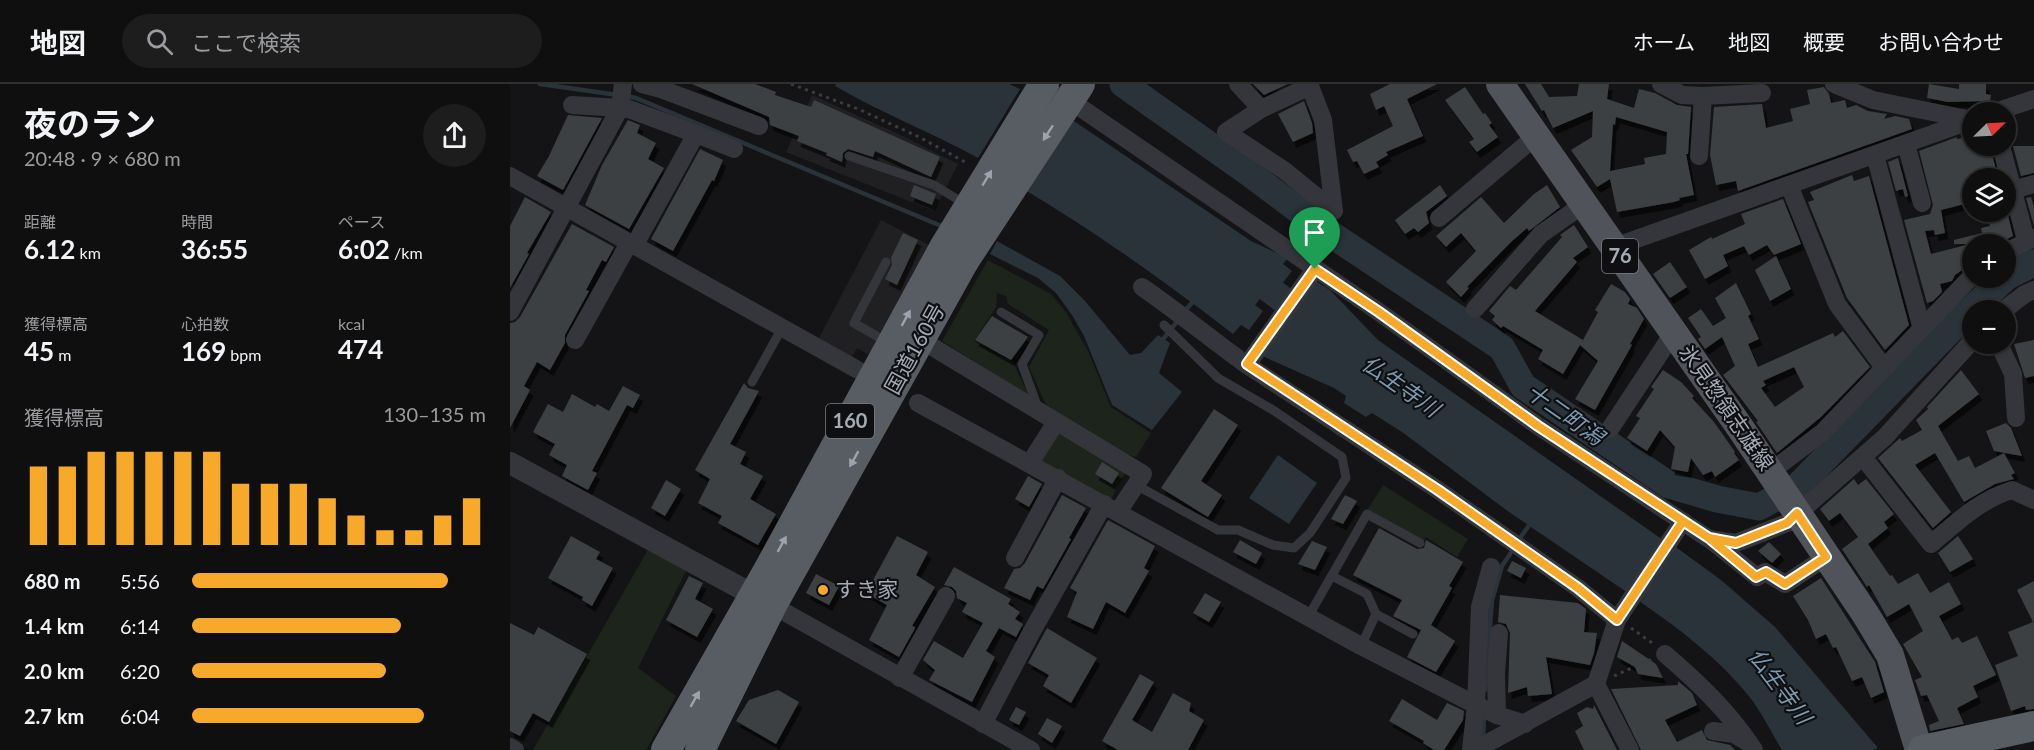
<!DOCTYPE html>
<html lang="ja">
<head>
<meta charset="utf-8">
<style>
	body { margin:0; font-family:Lato,"Noto Sans JP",sans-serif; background:#1d1d1e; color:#f1f3f6; height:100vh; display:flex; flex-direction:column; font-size:22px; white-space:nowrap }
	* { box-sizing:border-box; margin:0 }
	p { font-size:20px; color:#9b9c9f }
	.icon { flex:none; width:33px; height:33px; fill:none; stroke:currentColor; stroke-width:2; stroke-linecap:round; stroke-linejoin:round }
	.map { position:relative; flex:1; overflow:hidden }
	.side { display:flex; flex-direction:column; background:#0f0f10; width:510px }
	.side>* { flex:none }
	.needle { width:39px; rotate:66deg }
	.tools { position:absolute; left:1452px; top:18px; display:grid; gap:12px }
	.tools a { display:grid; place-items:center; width:54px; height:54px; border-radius:50%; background:#0f0f10; box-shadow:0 2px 4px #0004,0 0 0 2px #2f2f30; font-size:30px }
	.pin { position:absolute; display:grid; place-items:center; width:51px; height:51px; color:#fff; margin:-62px -26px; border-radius:50% 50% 50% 0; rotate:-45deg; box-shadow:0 0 6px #0007 }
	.pin .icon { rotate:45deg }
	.round { display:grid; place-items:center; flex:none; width:63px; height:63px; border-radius:32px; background:#1d1d1e }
	.headline { display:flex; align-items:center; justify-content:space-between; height:102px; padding:0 24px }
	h1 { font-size:33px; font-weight:700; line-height:45px }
	.stats { display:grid; grid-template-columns:repeat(3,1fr); gap:9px; height:102px; padding:6px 24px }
	.stats div { display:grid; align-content:center }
	.stats b { font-size:26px; font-weight:700 }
	.stats small { font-size:16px; font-weight:400 }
	.stats p { font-size:16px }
	.chart { height:168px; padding:12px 24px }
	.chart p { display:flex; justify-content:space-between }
	.chart svg { width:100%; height:108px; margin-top:6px; stroke:#f7a92b; stroke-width:6 }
	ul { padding:0 24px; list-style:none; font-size:20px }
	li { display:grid; grid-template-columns:96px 72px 1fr; align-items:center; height:45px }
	li i { height:15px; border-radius:8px; background:#f7a92b }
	header { display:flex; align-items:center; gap:36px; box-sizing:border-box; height:84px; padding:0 30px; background:#0f0f10; border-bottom:2px solid #2f2f30 }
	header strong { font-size:28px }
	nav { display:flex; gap:33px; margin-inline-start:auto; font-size:21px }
	.search { width:420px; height:54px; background:#1d1d1e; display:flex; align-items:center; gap:15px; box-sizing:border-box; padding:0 21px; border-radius:33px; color:#9b9c9f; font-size:22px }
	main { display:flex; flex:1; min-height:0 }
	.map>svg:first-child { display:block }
	.built { fill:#202023 }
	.green { fill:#1c241c }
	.water { fill:#2a333a }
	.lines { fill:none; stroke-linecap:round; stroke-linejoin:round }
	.stream { stroke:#2a333a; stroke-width:4.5 }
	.river { stroke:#2a333a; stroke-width:27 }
	.building { fill:#3e3f43; fill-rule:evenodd; filter:url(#shadow) }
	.path { stroke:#3b3d42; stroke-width:3; stroke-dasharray:3 4.5; stroke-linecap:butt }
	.service { stroke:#35363b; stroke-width:9 }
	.minor { stroke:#35363b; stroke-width:18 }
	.tertiary { stroke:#35363b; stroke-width:22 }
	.primary { stroke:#51535a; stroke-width:28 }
	.trunk { stroke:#585c63; stroke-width:30 }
	.trunk-bridge { stroke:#585c63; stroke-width:30 }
	.oneway { fill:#9da3ae }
	.route-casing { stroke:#fff; stroke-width:12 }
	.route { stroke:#f7a92b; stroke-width:8 }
	.poi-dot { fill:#f7a92b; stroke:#0f0f11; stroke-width:2 }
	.labels { text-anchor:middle; stroke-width:4.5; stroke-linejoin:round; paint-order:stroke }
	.shield { fill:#0f0f11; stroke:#787c84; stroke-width:1.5 }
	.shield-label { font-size:20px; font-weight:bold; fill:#a5abb6 }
	.street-label { font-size:21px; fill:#a5abb6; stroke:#0f0f11 }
	.poi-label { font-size:21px; fill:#a5abb6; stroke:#0f0f11; text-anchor:start }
	.water-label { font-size:22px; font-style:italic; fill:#7b9bb3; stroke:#0f0f11 }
</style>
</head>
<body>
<header>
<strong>地図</strong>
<div class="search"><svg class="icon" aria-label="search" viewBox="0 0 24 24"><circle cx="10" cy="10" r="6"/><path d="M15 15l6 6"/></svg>ここで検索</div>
<nav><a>ホーム</a><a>地図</a><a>概要</a><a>お問い合わせ</a></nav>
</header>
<main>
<section class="side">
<div class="headline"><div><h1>夜のラン</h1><p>20:48 · 9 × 680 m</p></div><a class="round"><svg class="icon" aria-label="share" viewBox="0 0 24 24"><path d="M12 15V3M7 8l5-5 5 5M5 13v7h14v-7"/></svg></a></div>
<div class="stats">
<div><p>距離</p><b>6.12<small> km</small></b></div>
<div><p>時間</p><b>36:55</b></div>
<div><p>ペース</p><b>6:02<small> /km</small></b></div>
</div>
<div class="stats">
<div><p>獲得標高</p><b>45<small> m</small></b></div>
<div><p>心拍数</p><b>169<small> bpm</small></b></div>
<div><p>kcal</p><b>474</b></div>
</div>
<div class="chart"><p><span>獲得標高</span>130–135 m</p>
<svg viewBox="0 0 160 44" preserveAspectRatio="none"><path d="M5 44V12M15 44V12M25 44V6M35 44V6M45 44V6M55 44V6M65 44V6M75 44V19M85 44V19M95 44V19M105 44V25M115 44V32M125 44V38M135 44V38M145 44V32M155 44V25"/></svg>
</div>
<ul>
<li><b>680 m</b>5:56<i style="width:87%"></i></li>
<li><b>1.4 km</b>6:14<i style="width:71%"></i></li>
<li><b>2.0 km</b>6:20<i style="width:66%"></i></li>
<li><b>2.7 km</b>6:04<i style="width:79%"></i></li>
</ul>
</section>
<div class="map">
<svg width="1524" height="666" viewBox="0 0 1524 666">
	<defs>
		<filter id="shadow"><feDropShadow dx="3.5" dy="6" stdDeviation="0" flood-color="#0009"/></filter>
	</defs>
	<rect width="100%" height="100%" fill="#141416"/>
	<g class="built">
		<path d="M302 11 395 53 448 80 424 127 276 68Z"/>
		<path d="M371 136 421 162 359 271 347 264 340 276 308 256Z"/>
	</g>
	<g class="green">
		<path d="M478 176 541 210 556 228 566 246 578 267 601 323 641 349 626 373 616 370 536 321 519 283 539 246 498 220 496 212 487 209 486 223 464 257 503 278 519 312 432 257Z"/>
		<path d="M546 348 615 389 600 417 529 379Z"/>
		<path d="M873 401 958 455 947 473 916 453 913 458 866 433 863 439 853 433Z"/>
		<path d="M139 464 177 485 128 584 166 612 136 666H23Z"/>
	</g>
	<g class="water">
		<path d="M326 0H499L510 5 468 74C421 48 371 29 325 2Z"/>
		<path d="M561 35 741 157 771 171 777 175 773 180 782 187 767 206 760 202 745 221 753 227 739 246 731 241 723 250C657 199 587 149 515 106Z"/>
		<path d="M487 157 550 192 575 217 620 271 631 269 648 251 660 259 649 289 672 308 642 346 602 321 574 252 562 231 546 209 528 194 480 170Z"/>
		<path d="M804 196 820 206 868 256 1153 456 1118 509 999 428 892 348 862 329 856 333 834 319 836 312 824 304 750 271Z"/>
		<path d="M768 371 807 399 779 440 739 414Z"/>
		<path d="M1163 461 1211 496 1265 543 1368 664 1363 666H1272C1261 648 1251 627 1238 611 1207 573 1168 544 1129 517Z"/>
	</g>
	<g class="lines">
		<g class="stream">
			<path d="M30 0 108 11"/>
			<path d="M116 12 126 14 436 144"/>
			<path d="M674 228 686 214"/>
			<path d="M650 259 669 235"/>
			<path d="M1008 457 1022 437"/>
			<path d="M975 606 982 516 992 482 1004 464"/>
			<path d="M973 657 974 630"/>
		</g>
		<g class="river">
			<path d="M613 0 739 89 819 149 992 264 1013 302 1159 401 1207 415 1249 423 1289 401 1452 234 1495 194"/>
			<path d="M729 182 801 237"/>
			<path d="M1496 193 1524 179"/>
		</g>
	</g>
	<g class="building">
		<path d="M182 0H245L266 8 265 11 301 23 304 16 430 73 421 93 365 67 363 73 338 65 333 69 332 78 316 71 317 69 287 57 289 52 260 41 259 33Z"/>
		<path d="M743 0H778L754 11Z"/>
		<path d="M880 0H927L897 15 913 52 876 68 878 71 866 78 869 83 854 90 847 77 843 78 837 66 883 42 874 22 866 26 860 10Z"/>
		<path d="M1015 0H1031L1039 13 1067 12 1069 0H1099L1097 15 1124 24 1129 5 1145 9 1167 21 1181 23 1178 70H1176L1184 111 1169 114 1170 116 1164 118 1107 128 1100 95 1087 103 1061 66 1082 53 1083 27 1043 44 1034 26 1032 27ZM1106 33 1157 48 1156 70 1134 74 1135 80 1100 87 1103 40 1105 41Z"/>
		<path d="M1419 0 1449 5V0H1476V10L1481 11 1480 17 1438 18 1417 14Z"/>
		<path d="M955 3 973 30 975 29 982 39 979 41 988 53 967 68 959 58 964 55 935 16Z"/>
		<path d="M1314 3 1319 10 1321 19 1335 16 1337 24 1346 21 1358 27 1377 30 1374 35 1385 32 1399 35 1402 45 1228 107 1226 97 1206 101 1200 71 1204 23 1252 20 1256 44 1283 37 1280 25 1300 20 1297 6Z"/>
		<path d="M794 17 802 39 803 49 783 58 768 30Z"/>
		<path d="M58 31 92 34 53 106 27 92 39 72Z"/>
		<path d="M118 36 130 41 127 49 146 59 138 75 154 84 119 145 75 121 92 81Z"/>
		<path d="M1462 52V62H1480L1488 94H1462V118L1431 126 1435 149 1425 151 1424 146 1415 147 1421 170 1460 160H1444V156L1472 149 1471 144 1480 142 1476 128H1496V123L1503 152 1488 160H1462V177L1458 178 1459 181 1445 191 1442 197 1430 200 1432 208 1423 217 1417 219 1394 136 1420 130 1423 121 1409 67 1447 53V55Z"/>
		<path d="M1503 62H1524V89L1511 92Z"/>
		<path d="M190 65 213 76 204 97 202 96 163 167 141 155Z"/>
		<path d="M1388 74 1398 112 1395 113 1393 105 1386 107 1378 78Z"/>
		<path d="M1342 91 1344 97 1359 92 1399 241 1375 266 1337 214 1298 118 1304 116 1300 108Z"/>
		<path d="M404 101 426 110 422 121 400 112Z"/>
		<path d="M930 101 937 112 916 128 919 139 908 148 904 144 895 150 885 136Z"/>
		<path d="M1037 101 1050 123 1019 147 1017 144 1001 158 957 203 959 204 951 213 936 198 966 167 951 149 936 163 926 152 971 113 994 139 1024 110Z"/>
		<path d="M15 113 41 128 17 169 19 170 0 204V142Z"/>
		<path d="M1521 113 1524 123V142L1516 114Z"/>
		<path d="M1273 115 1291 160 1264 171 1257 161 1239 171 1234 162 1213 171 1218 182 1195 195 1179 166 1201 153 1202 155 1235 140 1231 130Z"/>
		<path d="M62 140 104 163 96 178 92 176 76 206 79 207 55 251V259L40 286 27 278 14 302 20 306 0 344V239L5 238 10 233Z"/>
		<path d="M1064 141 1078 163 1063 174 1067 178 1025 227 1073 256 1088 228 1085 226 1101 200 1115 208 1120 215 1118 220 1127 224 1134 235 1120 260 1122 261 1085 326 1065 315 1088 277 1070 261 1053 290 1028 275 1033 266 993 242 991 244 982 236 985 232 979 227 1000 202 1006 206 1052 153 1050 151Z"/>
		<path d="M393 149 408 156 387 201 375 195 382 181 381 174Z"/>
		<path d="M1266 172 1281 205 1260 217 1245 186Z"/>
		<path d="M1160 178 1177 203 1160 214 1143 190Z"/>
		<path d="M1226 199 1241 230 1238 232 1249 255 1238 260 1248 283 1323 249 1325 253 1333 247 1360 283 1311 333 1267 369 1246 338 1248 337 1213 291 1225 282 1212 253 1195 265 1188 255 1191 253 1178 234 1191 225 1203 242 1216 234 1205 214ZM1284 283 1294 303 1265 323 1251 304 1256 301 1253 297Z"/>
		<path d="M482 232 518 253 501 276 465 256Z"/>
		<path d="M1524 256V292L1515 294 1504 260Z"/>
		<path d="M1153 286 1171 298 1184 312 1182 314 1204 338 1225 368 1224 369 1229 376 1205 393 1202 387 1193 391 1181 374 1178 388 1161 385 1165 363 1150 346 1137 367 1117 354 1130 334 1126 332 1144 305 1141 303Z"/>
		<path d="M1451 286 1469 310 1428 342 1448 377 1459 372 1465 384 1494 369 1505 389 1501 391 1504 395 1485 400 1454 418 1425 369 1405 381 1441 428 1423 444 1368 374 1390 354 1392 357 1412 346 1406 336 1418 325 1417 323Z"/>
		<path d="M234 299 238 304 249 307 220 360 236 368 230 380 253 392 240 415 266 430 248 461 208 439 212 432 188 419 200 395 185 386Z"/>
		<path d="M113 302 130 311 123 324 117 321 82 387 87 389 78 406 52 392 57 381 39 371 45 360 23 348 38 320 53 328 62 310 85 323 87 320 99 327Z"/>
		<path d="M704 325 728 341 691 397 712 411 698 433 651 404Z"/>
		<path d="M1496 339 1501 344 1512 372 1484 367 1476 347Z"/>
		<path d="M592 378 609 389 602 400 585 390Z"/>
		<path d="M518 392 532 400 519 423 505 415Z"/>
		<path d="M1344 395 1348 401 1356 395 1384 430 1374 438 1378 444 1358 460 1380 492 1382 491 1388 500 1408 489 1420 509 1439 498 1451 520 1429 532 1442 556 1448 553 1452 559 1467 552 1486 591 1463 602 1468 613 1447 624 1454 640 1420 647 1419 641 1429 637 1417 611 1411 612 1405 596 1412 593 1393 560 1413 547 1399 520 1377 533 1359 501 1357 503 1332 465 1348 453 1330 429 1319 437 1310 425Z"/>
		<path d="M156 396 171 405 155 432 141 424Z"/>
		<path d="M552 411 576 424 559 454 561 455 533 505 527 502 520 516 494 504 504 485 510 484 515 479Z"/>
		<path d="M835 411 847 417 833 440 821 435Z"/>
		<path d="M598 436 645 462 634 484 639 487 615 529 596 518 583 545 557 533 567 508 560 504Z"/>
		<path d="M869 444 907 465 914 464 916 456 953 478 939 502 942 504 921 541 945 557 926 588 897 573 911 546 883 532 892 516 843 491Z"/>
		<path d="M61 452 90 468 86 475 103 484 82 522 72 516 73 513 38 494Z"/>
		<path d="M387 452 418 468 406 491 425 503 402 542 405 543 404 546 389 573 359 556 377 521 356 509Z"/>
		<path d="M1448 452 1463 475 1440 488 1428 469Z"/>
		<path d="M730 456 752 469 746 480 723 468Z"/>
		<path d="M802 457 817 463 805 486 788 480Z"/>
		<path d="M1259 458 1271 470 1262 479 1248 467Z"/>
		<path d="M1002 477 1016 484 1011 494 997 487Z"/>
		<path d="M444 483 501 515 498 520 510 528 505 535 513 540 506 553 489 544 476 567 485 573 462 618 419 596 425 586 413 576 424 557 453 574 473 539 452 528 457 519 447 514 446 507 442 503 434 501Z"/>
		<path d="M306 490 329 502 319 521 296 509Z"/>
		<path d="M179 492 193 499 185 515 203 525 187 553 156 536Z"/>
		<path d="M1311 494 1365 578 1374 608 1361 614 1352 593 1342 597 1326 563 1323 564 1316 550 1306 555 1298 536 1283 512Z"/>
		<path d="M1524 497V625L1516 626 1515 622 1501 627 1485 581 1508 572 1498 548 1523 538 1507 506Z"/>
		<path d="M695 509 711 518 699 538 683 529Z"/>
		<path d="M990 511 1068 519 1076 525 1074 548 1087 549 1084 569 1080 581 1036 573 1042 610 1018 612 1017 603 998 609 1000 549 996 540 988 538Z"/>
		<path d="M0 539 24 551 28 543 77 570 39 638 23 629 10 652 0 647Z"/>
		<path d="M537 544 587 574 561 619 533 602 539 591 518 579Z"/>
		<path d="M1112 557 1146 580 1153 594 1128 590 1125 583 1107 573Z"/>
		<path d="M630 590 644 598 622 636 642 648 663 609 681 619 679 627 694 636 678 666H608L592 657Z"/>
		<path d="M1168 597 1182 609 1187 621 1155 636 1167 658 1192 646 1197 656 1220 661 1225 666H1131L1101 605 1168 601Z"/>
		<path d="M268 606 289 618 266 660 226 637 239 616Z"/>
		<path d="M892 615 927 636 937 619 954 627 953 636 934 666H924L913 659 914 657 879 637Z"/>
		<path d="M1084 621 1107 666H1074L1065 647 1073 642 1067 629 1077 623 1083 625Z"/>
		<path d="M506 623 516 628 509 641 499 636Z"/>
		<path d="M537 634 552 642 542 659 528 650Z"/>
	</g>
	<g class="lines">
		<g class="path">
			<path d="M281 0 348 25 409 53 455 78"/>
			<path d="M1121 544 1145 561"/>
			<path d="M1104 592 1142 575"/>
		</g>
		<g class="service">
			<path d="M339 72 424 101 455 120"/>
			<path d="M376 178 344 239 377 258"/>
			<path d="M491 228 529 251 512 280 528 324"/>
			<path d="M242 298 272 244"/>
			<path d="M626 401 708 446H728L763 461 784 464 800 449 836 394 832 373 763 326 708 294 654 241"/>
			<path d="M822 492 857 510 866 530 851 562"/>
			<path d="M866 530 903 550"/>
			<path d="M798 533 857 430 910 459"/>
		</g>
		<g class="minor">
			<path d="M132 0 151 5 249 42"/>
			<path d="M728 0 751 25"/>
			<path d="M1151 0 1172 11 1193 12 1252 9"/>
			<path d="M1324 0 1363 16 1462 36"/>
			<path d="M800 2 813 36 824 127 775 87 716 48 751 25Z"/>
			<path d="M552 11 869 228 1028 342 1199 455 1226 459 1277 439 1375 353 1462 257"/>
			<path d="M62 21 110 24 113 0"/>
			<path d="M1485 28 1524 15"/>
			<path d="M1396 60 1412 119"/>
			<path d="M1491 62 1516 156"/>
			<path d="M1365 71 1412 245"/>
			<path d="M1189 72 1193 12"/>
			<path d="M0 92 348 286"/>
			<path d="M1279 101 1327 220 1375 285"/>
			<path d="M1503 106 1524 100"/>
			<path d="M929 134 1026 52"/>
			<path d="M124 162 186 50 224 65"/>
			<path d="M1104 163 1462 36"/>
			<path d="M1496 168 1524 154"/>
			<path d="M632 203C668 228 701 255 737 281L805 185"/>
			<path d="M965 225 1031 150 1074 120"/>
			<path d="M1494 226 1515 210 1524 206"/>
			<path d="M0 228 110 24 119 25 186 50"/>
			<path d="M65 256 119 159"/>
			<path d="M411 256 633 390 608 428"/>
			<path d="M1489 260 1503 290 1506 334"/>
			<path d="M737 281 928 406 1068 504 1107 536"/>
			<path d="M408 319 851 562 966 621 987 631 1015 640"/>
			<path d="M1100 345 1164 248"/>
			<path d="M1353 373 1421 460C1446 439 1469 416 1502 406L1524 416"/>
			<path d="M520 379 546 338"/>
			<path d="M1260 388 1313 348 1462 192"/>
			<path d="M1201 456 1247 493 1255 488 1275 500 1316 473"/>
			<path d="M505 474 548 394"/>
			<path d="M262 521 521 666"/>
			<path d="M1155 570C1189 599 1220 629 1244 666"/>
			<path d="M390 594 436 512"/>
			<path d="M1086 600 1120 666"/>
			<path d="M987 631 986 589 989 549"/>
			<path d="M473 640 521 549 594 420"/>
			<path d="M1203 647 1224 650 1239 659"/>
			<path d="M0 663 5 666"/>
			<path d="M961 666 966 621 970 523 981 483"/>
			<path d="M965 666 1086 600 1107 536 1173 437"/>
		</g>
		<path class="tertiary" d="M0 379 258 519"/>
		<path class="primary" d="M990 0 1231 345 1356 531 1380 571 1409 666"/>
		<g class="trunk">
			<path d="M156 666 259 485 435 162 534 0"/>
			<path d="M190 666 262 521 454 177"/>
			<path d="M1413 666 1524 642"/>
		</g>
		<path class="trunk-bridge" d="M454 177 570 0"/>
	</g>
	<defs><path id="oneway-solid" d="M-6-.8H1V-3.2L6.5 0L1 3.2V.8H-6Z" transform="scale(1.5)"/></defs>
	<g class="oneway">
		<use href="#oneway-solid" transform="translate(538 49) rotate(123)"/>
		<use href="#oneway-solid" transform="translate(477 94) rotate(-59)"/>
		<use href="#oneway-solid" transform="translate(396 234) rotate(-61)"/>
		<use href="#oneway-solid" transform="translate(344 375) rotate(119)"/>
		<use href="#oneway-solid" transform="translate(272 460) rotate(-61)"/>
		<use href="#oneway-solid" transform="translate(185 615) rotate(-60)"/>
	</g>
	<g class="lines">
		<g class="route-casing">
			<path id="route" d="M805 185 737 280 928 406 1068 504 1107 536 1173 437 1199 454 1226 459 1277 439 1287 429 1316 473 1275 500 1256 488 1246 493 1199 454 1028 342 869 228 805 185"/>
		</g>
		<use href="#route" class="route"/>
	</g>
	<circle class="poi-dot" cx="313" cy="506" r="6"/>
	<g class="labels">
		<g class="shield">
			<rect x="1092" y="155" width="36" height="34" rx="4.5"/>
			<rect x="316" y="320" width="48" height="34" rx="4.5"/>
		</g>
		<g class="shield-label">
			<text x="1110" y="179">76</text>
			<text x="340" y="344">160</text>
		</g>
		<g class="street-label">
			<text transform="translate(405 265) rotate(-61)" y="7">国道160号</text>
			<text transform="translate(1216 324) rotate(55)" y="7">氷見惣領志雄線</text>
		</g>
		<g class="poi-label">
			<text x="325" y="513">すき家</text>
		</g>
		<g class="water-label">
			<text transform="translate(891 302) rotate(35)" y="8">仏生寺川</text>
			<text transform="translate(1055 330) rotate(35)" y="8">十二町潟</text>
			<text transform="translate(1270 602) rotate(53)" y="8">仏生寺川</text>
		</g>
	</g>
</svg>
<div class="tools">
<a><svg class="needle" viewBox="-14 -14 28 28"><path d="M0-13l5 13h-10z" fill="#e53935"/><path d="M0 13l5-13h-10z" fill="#9b9c9f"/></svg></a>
<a><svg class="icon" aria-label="layers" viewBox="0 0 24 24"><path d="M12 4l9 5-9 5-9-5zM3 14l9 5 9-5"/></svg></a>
<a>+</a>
<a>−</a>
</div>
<div class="pin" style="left:805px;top:185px;background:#1e9e55"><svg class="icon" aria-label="arrive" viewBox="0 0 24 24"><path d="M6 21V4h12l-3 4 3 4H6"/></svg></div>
</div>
</main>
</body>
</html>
